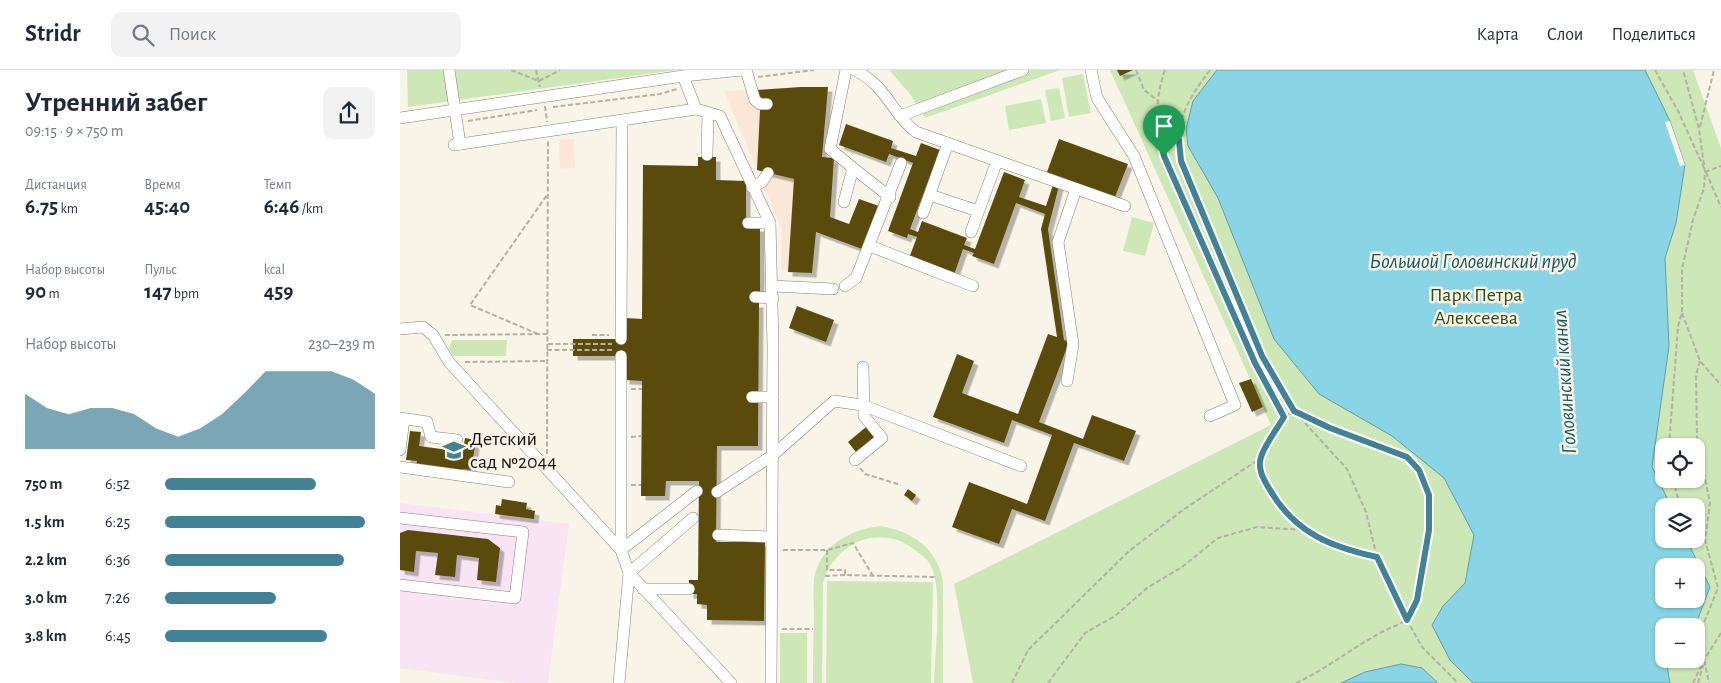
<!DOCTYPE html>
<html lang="ru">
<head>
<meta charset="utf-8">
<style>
	body { margin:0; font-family:"Alegreya Sans",sans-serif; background:#f2f2f3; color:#1f2937; height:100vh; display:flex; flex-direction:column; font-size:19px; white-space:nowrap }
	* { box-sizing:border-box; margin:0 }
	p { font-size:16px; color:#747a83 }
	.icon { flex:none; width:28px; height:28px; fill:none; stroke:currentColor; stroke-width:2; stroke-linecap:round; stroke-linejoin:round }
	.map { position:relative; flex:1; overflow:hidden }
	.drawer { display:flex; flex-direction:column; background:#fff; width:400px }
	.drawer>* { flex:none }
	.tools { position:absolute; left:1255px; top:368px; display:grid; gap:10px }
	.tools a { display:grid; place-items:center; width:50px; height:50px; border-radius:10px; background:#fff; box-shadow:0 1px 4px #0004; font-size:25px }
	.pin { position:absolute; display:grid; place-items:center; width:42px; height:42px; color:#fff; margin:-51px -21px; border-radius:50% 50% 50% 0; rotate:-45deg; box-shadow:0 0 5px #0007 }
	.pin .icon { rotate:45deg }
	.round { display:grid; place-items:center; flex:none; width:52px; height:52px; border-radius:10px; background:#f2f2f3 }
	.overview { display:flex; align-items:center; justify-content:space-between; height:85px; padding:0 25px }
	h1 { font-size:28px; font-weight:600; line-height:38px }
	.figures { display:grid; grid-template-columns:repeat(3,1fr); gap:8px; height:85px; padding:5px 25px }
	.figures div { display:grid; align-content:center }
	.figures b { font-size:21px; font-weight:600 }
	.figures small { font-size:14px; font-weight:400 }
	.figures p { font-size:14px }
	.chart { height:140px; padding:10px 25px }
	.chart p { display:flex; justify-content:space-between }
	.chart svg { width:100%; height:90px; margin-top:5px; fill:#428196; opacity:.7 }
	ul { padding:0 25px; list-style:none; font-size:16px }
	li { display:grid; grid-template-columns:80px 60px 1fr; align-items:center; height:38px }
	li i { height:12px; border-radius:6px; background:#428196 }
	header { display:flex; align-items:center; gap:30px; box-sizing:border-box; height:70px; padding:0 25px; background:#fff; border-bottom:1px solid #e0e1e3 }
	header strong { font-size:24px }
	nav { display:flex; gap:28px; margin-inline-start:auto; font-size:18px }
	.search { width:350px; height:45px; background:#f2f2f3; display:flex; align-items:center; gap:12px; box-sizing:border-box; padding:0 18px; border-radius:10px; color:#747a83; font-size:19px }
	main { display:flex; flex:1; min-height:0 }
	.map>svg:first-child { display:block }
	.commercial { fill:#f8e4f3 }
	.industrial { fill:#fae7d7 }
	.green { fill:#cde8b6; fill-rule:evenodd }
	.water { fill:#89d5e5; stroke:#669ba5; fill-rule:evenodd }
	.pier { fill:#f8f5e8 }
	.building { fill:#5a4b0e; filter:url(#shadow) }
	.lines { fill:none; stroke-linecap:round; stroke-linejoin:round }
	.minor-casing { stroke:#837f74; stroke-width:12 }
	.path { stroke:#b3b1a6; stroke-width:2; stroke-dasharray:5 2.5; stroke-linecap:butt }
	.minor { stroke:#fff; stroke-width:11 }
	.route-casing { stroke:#fff; stroke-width:10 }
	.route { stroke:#428196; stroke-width:6 }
	.labels { text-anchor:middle; stroke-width:5; stroke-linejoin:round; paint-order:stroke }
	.park-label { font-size:20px; fill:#314a12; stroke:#f8f5e8 }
	.poi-label { font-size:20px; fill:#161511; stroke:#f8f5e8; text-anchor:start }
	.water-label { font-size:21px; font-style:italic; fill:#165762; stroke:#f8f5e8 }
</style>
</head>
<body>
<header>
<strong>Stridr</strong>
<div class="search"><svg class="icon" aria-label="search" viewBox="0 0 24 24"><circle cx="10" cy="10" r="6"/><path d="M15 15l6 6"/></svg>Поиск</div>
<nav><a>Карта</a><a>Слои</a><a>Поделиться</a></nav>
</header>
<main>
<section class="drawer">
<div class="overview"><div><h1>Утренний забег</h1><p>09:15 · 9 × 750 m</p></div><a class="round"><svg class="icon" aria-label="share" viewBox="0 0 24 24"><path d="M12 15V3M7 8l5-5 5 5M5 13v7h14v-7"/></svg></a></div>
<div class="figures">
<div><p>Дистанция</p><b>6.75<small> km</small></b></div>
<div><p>Время</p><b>45:40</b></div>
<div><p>Темп</p><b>6:46<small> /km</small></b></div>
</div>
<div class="figures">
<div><p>Набор высоты</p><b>90<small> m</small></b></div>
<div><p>Пульс</p><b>147<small> bpm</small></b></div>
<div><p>kcal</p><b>459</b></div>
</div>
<div class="chart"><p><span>Набор высоты</span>230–239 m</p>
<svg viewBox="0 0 160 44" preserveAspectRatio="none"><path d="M0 44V17L10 24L20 27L30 24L40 24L50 27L60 34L70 38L80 34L90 27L100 17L110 6L120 6L130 6L140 6L150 10L160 17V44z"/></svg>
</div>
<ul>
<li><b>750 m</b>6:52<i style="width:72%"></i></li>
<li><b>1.5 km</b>6:25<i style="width:95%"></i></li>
<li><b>2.2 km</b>6:36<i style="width:85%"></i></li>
<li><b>3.0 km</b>7:26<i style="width:53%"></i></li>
<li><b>3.8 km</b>6:45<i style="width:77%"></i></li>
</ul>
</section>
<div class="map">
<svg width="1321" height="613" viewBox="0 0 1321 613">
	<defs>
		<filter id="shadow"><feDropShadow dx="4.5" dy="4.5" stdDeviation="0" flood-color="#0004"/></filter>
	</defs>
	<rect width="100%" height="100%" fill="#f8f5e8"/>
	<path class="commercial" d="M0 433 169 454 148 613H115L0 598Z"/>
	<g class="industrial">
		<path d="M401 17H428L412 203 388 202 381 198 382 160 324 21Z"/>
		<path d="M174 69 175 98 160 99 159 70Z"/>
	</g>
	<g class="green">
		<path d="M7 0H276L8 37Z"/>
		<path d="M489 0H660L525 48 510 24Z"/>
		<path d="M710 0H1293L1321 78V613H573L554 514 871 355ZM1264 376H1296V409H1264ZM1264 436H1296V469H1264ZM1264 496H1296V529H1264ZM1264 556H1296V589H1264Z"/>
		<path d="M683 4 691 43 669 47 662 8Z"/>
		<path d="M659 18 665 48 651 51 645 20Z"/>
		<path d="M641 29 646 53 609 60 605 36Z"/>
		<path d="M732 147 754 153 745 186 723 181Z"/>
		<path d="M52 270H107L106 286H53L49 278Z"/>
		<path d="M480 456C512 461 537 478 543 511V613H534C535 583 543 521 531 496 528 489 520 484 515 480 480 452 434 473 423 513L422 613H413C413 591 413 570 414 548 414 536 413 522 414 510 419 476 449 460 480 456Z"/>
		<path d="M427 511 533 512 531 613H426Z"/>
		<rect x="380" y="563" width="27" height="50"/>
	</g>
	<g class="water">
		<path d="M817 0H1245L1270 51 1285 95 1276 153 1265 188 1269 276 1252 397 1271 436H1264V469H1286L1310 517 1297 551 1292 556H1264V589H1269L1267 596 1270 613H1073L1050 590 1032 555 1043 536 1065 513 1074 465 1044 408 992 366 919 324 874 269 818 128 788 76 786 59 793 31ZM1264 496H1296V529H1264Z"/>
		<path d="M1001 594 1022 598 1038 613H941L965 602Z"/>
	</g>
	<path class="pier" d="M1270 51 1285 95 1280 96 1265 52Z"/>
	<g class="building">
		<path d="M717 0H733L720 6Z"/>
		<path d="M401 17H428L422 87 434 88 430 147 449 154 459 129 479 136 462 179 416 162 412 203 388 202 394 109 357 100 360 40 367 39 366 28 358 29 357 20Z"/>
		<path d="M446 54 493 71 491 78 516 86 521 73 540 80 510 159 518 162 522 151 567 168 564 175 575 179 604 102 625 110 619 127 646 136 656 106 647 102 659 69 728 94 715 127 661 108 648 159 664 270 669 272 639 352 683 369 692 345 736 361 724 391 674 373 645 451 612 439 599 474 552 457 569 412 627 434 652 365 612 350 604 373 533 347 557 284 574 291 562 323 618 344 648 264 657 267 641 159 645 144 616 133 594 194 572 186 574 183 563 179 554 205 509 188 517 167 508 164 507 168 488 161 513 93 489 84 486 92 439 75Z"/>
		<path d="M298 87H316V110L346 111V157H360V223H353V233H359L358 376H317L316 472H365L364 551 307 550V535L297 534V524H289V510H298L299 411H266L265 426H241L242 311 225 310V286H173V269H225L226 248 242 249 243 95 298 96Z"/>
		<path d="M397 236 434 250 426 272 389 258Z"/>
		<path d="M851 309 863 337 852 342 839 313Z"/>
		<path d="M466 357 475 368 456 382 448 372Z"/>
		<path d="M10 361 21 362 19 376 63 382 65 368 76 370 71 400 62 399 61 402 16 396 17 391 6 390Z"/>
		<path d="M508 419 516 425 512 431 504 425Z"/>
		<path d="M102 429 127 433 126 439 135 441 134 449 95 444 96 435 101 436Z"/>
		<path d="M8 460 88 469 100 478 96 512 77 510 79 488 57 485 55 507 35 505 38 483 16 481 14 502 0 500V463Z"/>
	</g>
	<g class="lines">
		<g class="minor-casing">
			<g id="minor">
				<path d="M49 0 60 74"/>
				<path d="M346 0 355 30 360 34H367"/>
				<path d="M455 0C488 17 491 43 516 62L725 136"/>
				<path d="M691 0 697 28 734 86 835 335 810 346"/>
				<path d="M283 6 296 39"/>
				<path d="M500 46 623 0"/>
				<path d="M0 48 283 6 342 0"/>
				<path d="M54 75 296 39 320 46 370 153 373 276 371 613"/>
				<path d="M307 85 308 43"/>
				<path d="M453 98 490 127"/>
				<path d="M352 117 362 112 368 103"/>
				<path d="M530 125 578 141"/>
				<path d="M444 132 453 98 430 79 446 0"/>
				<path d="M523 143 548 73"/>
				<path d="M348 153H370"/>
				<path d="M571 162 597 91"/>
				<path d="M470 176 573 216"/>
				<path d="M373 216 433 219"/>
				<path d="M445 216 456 208 501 93"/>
				<path d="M355 227 373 228"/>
				<path d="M0 259 23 257 33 265 49 292 221 480 229 503 331 613"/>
				<path d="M221 269 222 51"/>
				<path d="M221 286V480L297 421"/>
				<path d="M667 311 673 274 658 172 676 119"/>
				<path d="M352 327H373"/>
				<path d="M0 348 27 352 31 367 57 370"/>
				<path d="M0 380 4 349"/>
				<path d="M455 390 482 368 464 346 463 297"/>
				<path d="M0 397 109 412"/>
				<path d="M317 422 373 385 434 331 462 335 621 396"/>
				<path d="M0 448 123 462 115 528 0 515"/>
				<path d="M318 465 371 467"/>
				<path d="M243 519H289"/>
				<path d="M219 613 229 503 293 448"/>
			</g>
		</g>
		<g class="path">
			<path d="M111 0 139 11 160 0"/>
			<path d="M136 0 140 17"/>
			<path d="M736 0 744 20 757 30"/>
			<path d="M765 0C754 31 756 55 764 85L855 293 884 347"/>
			<path d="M810 0C787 31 774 51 781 91L862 286 894 341 947 399 966 442 977 487 1007 550 1022 577 1058 613"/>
			<path d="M1255 0 1278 41 1304 98"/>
			<path d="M358 7 414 0"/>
			<path d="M145 36 147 52"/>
			<path d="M153 37 260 24 277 19"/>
			<path d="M68 51 137 40"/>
			<path d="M1300 57 1314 0"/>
			<path d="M759 68 779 69"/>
			<path d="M1305 102 1321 96"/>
			<path d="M1306 102 1321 137"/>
			<path d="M1282 243 1300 291 1321 315"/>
			<path d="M138 264 70 235 147 125"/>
			<path d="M45 265 148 264"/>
			<path d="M192 265H209"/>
			<path d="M148 274H212"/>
			<path d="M147 280H212"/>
			<path d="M192 289H210"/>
			<path d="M1300 291 1296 305 1297 368 1310 433 1305 470 1318 518 1299 565 1309 613"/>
			<path d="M65 292 147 291"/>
			<path d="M231 319H242"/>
			<path d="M231 367 241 366"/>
			<path d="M1269 376 1278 256 1282 243V199L1293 150 1304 118 1305 102 1299 59 1283 0"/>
			<path d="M147 384 148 71"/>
			<path d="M861 388V404L880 438 904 460 942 479 977 487"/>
			<path d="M460 398 465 404 501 415"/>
			<path d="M1273 409 1280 436"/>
			<path d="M231 415H241"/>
			<path d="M1296 462 1305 470"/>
			<path d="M383 480H427L453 473 473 506"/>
			<path d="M427 480V500H445V505L535 507"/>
			<path d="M425 506 445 505"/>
			<path d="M382 559H413"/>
			<path d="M612 613 628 580 729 481 783 440 861 388 884 347 894 341"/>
			<path d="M648 613 685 563 715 546 747 518 782 497 818 468 857 457 904 460"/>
			<path d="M896 613C927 599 954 576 984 561 991 557 1003 554 1007 548 1023 528 1032 452 1029 426 1027 411 1017 398 1007 387L896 342"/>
			<path d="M1293 613 1304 590 1321 563"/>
			<path d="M1298 613 1303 595"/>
		</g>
		<use href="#minor" class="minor"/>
	</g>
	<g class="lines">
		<g class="route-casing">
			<path id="route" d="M760 68 779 70 781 91 862 286 894 341 930 358 1007 387 1019 400 1029 425V460L1017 530 1007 550 977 487C931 477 895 463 870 420 864 410 857 399 861 387 865 374 877 359 884 347L855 293 764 86Z"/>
		</g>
		<use href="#route" class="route"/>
	</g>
	<defs>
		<g id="school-bare" transform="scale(1.725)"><path d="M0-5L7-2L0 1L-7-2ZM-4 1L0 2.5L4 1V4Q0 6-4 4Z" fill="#428196" stroke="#f8f5e8" stroke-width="2.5" paint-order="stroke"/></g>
	</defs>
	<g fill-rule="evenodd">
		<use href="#school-bare" x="54" y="380"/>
	</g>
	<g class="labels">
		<g class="park-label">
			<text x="1076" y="231">Парк Петра<tspan x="1076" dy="23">Алексеева</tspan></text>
		</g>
		<g class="poi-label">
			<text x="70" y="375">Детский<tspan x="70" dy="23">сад №2044</tspan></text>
		</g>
		<g class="water-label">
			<text x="1073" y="198">Большой Головинский пруд</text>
			<text transform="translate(1164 312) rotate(-94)" y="7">Головинский канал</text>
		</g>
	</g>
</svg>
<div class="tools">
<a><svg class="icon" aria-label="locate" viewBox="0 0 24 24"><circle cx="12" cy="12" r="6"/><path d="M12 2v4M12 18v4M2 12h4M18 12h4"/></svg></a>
<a><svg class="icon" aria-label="layers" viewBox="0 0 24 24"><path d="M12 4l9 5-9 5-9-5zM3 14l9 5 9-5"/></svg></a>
<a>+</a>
<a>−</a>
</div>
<div class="pin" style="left:764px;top:86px;background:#1e9e55"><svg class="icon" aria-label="arrive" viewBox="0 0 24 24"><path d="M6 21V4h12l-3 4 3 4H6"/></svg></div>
</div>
</main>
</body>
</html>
